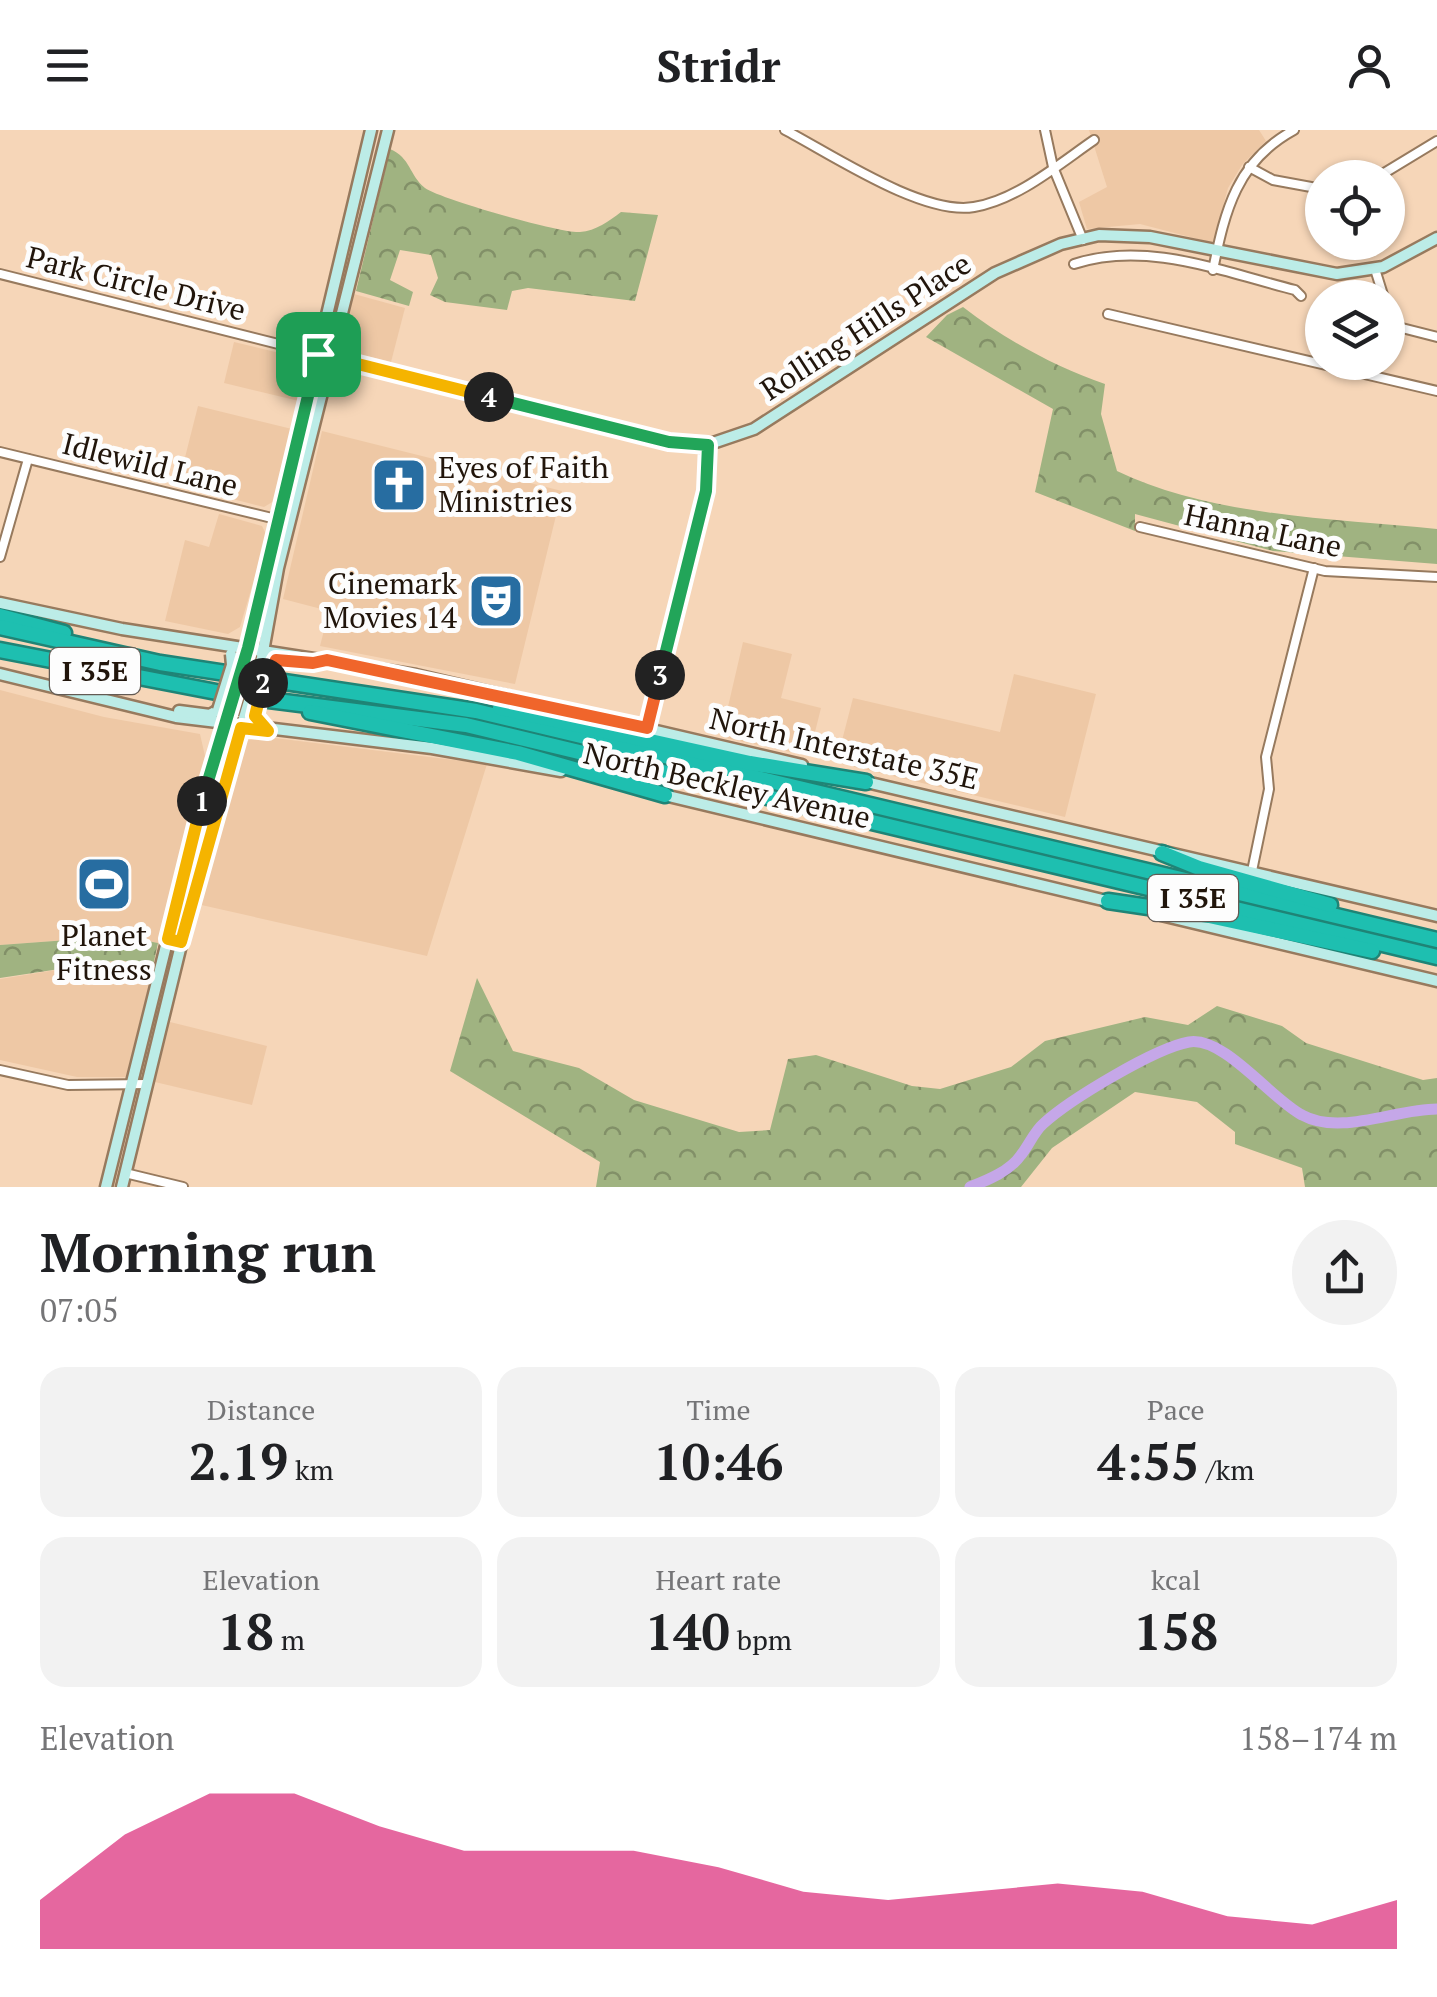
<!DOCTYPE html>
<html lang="en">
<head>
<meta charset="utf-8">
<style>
	body { margin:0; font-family:"PT Serif",serif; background:#f2f2f2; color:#202124; height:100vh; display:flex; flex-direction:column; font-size:38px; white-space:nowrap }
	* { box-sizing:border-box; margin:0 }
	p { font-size:32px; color:#757577 }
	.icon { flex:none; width:55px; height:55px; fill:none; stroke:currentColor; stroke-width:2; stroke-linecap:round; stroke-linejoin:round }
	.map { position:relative; height:1057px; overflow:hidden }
	.panel { display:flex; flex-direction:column; background:#fff; flex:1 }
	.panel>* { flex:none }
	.buttons { position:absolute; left:1305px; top:30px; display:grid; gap:20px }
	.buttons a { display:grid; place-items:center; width:100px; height:100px; border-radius:50%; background:#fff; box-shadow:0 2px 8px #0004; font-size:50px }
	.pin { position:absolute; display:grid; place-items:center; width:85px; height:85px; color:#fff; margin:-42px; border-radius:20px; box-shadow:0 5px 15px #0006 }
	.km { position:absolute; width:50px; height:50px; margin:-25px; border-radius:50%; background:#222; color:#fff; font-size:28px; line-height:50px; text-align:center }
	.round { display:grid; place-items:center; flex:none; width:105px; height:105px; border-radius:52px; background:#f2f2f2 }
	.head { display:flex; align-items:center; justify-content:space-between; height:170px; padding:0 40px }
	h1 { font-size:55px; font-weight:600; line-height:75px }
	.metrics { display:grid; grid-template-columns:repeat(3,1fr); gap:15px; height:170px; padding:10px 40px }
	.metrics div { display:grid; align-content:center; border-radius:25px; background:#f2f2f2; text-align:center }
	.metrics b { font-size:50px; font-weight:600 }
	.metrics small { font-size:28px; font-weight:400 }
	.metrics p { font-size:28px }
	.chart { height:280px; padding:20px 40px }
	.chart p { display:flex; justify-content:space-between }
	.chart svg { width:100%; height:180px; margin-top:10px; fill:#db2777; opacity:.7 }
	header { display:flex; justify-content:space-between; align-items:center; height:130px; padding:0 40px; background:#fff; font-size:45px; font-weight:600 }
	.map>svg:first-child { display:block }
	.built { fill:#eec8a5 }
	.forest { fill:url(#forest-crowns) }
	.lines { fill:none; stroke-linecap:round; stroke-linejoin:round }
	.river { stroke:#c5a7e8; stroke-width:11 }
	.street-casing { stroke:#977a5e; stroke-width:12 }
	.secondary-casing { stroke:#977a5e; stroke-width:15 }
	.highway-casing { stroke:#1f8476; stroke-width:19 }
	.street { stroke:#fff; stroke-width:8 }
	.secondary { stroke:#bcece7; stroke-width:10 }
	.highway { stroke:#1ebfb0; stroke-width:14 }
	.secondary-bridge-casing { stroke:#977a5e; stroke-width:15; stroke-linecap:butt }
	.secondary-bridge { stroke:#bcece7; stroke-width:10 }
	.split-1-casing { stroke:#fff; stroke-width:20 }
	.split-2-casing { stroke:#fff; stroke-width:20 }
	.split-3-casing { stroke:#fff; stroke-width:20 }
	.split-4-casing { stroke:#fff; stroke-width:20 }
	.split-5-casing { stroke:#fff; stroke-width:20 }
	.split-1 { stroke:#22a559; stroke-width:12 }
	.split-2 { stroke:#f5b400; stroke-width:12 }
	.split-3 { stroke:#f0652b; stroke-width:12 }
	.split-4 { stroke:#22a559; stroke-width:12 }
	.split-5 { stroke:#f5b400; stroke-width:12 }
	.labels { text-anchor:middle; stroke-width:10; stroke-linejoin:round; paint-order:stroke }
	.shield { fill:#fdfdfd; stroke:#635b54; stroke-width:2.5 }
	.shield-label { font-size:28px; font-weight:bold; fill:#21150b }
	.street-label { font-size:30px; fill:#21150b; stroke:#fdfdfd }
	.poi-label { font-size:30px; fill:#21150b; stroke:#fdfdfd; text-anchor:start }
</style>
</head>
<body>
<header><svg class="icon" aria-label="menu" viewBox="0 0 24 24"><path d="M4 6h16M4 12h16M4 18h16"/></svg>Stridr<svg class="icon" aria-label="person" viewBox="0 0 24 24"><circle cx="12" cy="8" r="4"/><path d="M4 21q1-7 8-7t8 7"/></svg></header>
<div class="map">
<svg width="1437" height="1057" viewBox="0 0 1437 1057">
	<defs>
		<pattern id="forest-crowns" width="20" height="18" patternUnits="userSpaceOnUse" patternTransform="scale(2.5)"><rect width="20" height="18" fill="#a0b381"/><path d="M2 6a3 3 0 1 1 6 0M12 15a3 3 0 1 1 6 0" fill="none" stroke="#829068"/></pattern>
	</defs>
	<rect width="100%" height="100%" fill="#f6d6b8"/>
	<g class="built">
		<path d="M1089 0H1259L1266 11 1242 35 1228 58 1213 113 1140 94 1087 99 1079 72 1107 57Z"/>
		<path d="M354 164 405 178 391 232 340 219Z"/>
		<path d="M234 212 300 228 307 239 299 271 224 253Z"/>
		<path d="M198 276 292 299 274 371 264 377 178 355Z"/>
		<path d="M322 301 562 361 515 554 320 516 329 481 283 469Z"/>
		<path d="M219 384 262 396 267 406 240 497 228 504 165 491 185 410 209 417Z"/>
		<path d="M743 512 792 524 781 568 821 578 809 626 721 607Z"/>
		<path d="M1014 544 1096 564 1065 687 842 634 844 624 839 622 853 568 1000 602Z"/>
		<path d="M0 560 104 587 200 604 205 626 158 813 122 806 0 815Z"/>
		<path d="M258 606 487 634 427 826 197 774 212 708 234 647 247 611Z"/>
		<path d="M112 831 154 834 126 947H77L0 930V849Z"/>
		<path d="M170 892 267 916 252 975 155 952Z"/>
	</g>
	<g class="forest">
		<path d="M390 19C411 28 409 45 425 58 440 69 562 104 580 102 596 101 609 91 621 82L658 85 635 171 528 158 512 161 507 180 445 172 430 165 438 148 431 125 400 120 390 150 413 162 409 176 356 161Z"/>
		<path d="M963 177C1006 210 1053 236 1105 254L1101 284 1117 341C1210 386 1335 389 1437 399V434L1273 421 1135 384V401L1035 362 1053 279 926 207 947 185Z"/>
		<path d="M122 806 158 813 153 836 119 830 0 848V815Z"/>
		<path d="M477 848 513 921 579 938 634 970 739 1002 770 1000 788 929 816 925 912 956 940 959 1011 937 1045 911 1145 887 1188 895 1217 876 1282 896 1306 913 1423 950 1437 948V1057H1305L1302 1038 1235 1014V1002L1197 972 1135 962 1052 1018 1021 1057H596L600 1032 450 941Z"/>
	</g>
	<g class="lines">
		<path class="river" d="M970 1057C988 1050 1010 1041 1021 1025 1029 1015 1034 1002 1043 994 1069 970 1155 918 1189 912 1224 906 1271 969 1302 985 1340 1006 1395 979 1437 979"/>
		<g class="street-casing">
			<g id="street">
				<path d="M785 0C831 24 923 86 974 77 1017 70 1059 34 1094 10"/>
				<path d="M1045 0 1053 37 1083 110"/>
				<path d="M1249 37 1273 50 1322 59"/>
				<path d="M1376 48 1437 11"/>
				<path d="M1074 134C1147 110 1223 142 1295 160L1301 166"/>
				<path d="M1375 139 1384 168"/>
				<path d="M1213 140C1225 80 1237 31 1294 0"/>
				<path d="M0 144 318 224"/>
				<path d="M1388 179 1398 197 1437 207"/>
				<path d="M1108 184 1437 261"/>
				<path d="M0 322 280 390"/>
				<path d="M1140 397 1325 441 1437 447"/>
				<path d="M0 427 28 329"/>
				<path d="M1252 741 1269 659 1266 627 1314 438"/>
				<path d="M0 940 68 955 147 954"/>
				<path d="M125 1043 183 1057"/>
			</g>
		</g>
		<g class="secondary-casing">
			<g id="secondary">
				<path d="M318 224 669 312 707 315 754 299 995 143 1061 114 1099 105 1150 107 1337 144 1383 137 1437 108"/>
				<path d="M0 473 122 499 416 545 802 635"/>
				<path d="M247 521 371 0"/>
				<path d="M262 527 278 438 388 0"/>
				<path d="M0 544 176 587 432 618 561 641"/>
				<path d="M179 581 210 585 218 580"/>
				<path d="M647 598 706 361 707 315"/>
				<path d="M862 651 1437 786"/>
				<path d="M660 664 1111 772"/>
				<path d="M1161 785 1437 851"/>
				<path d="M106 1057 201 675 227 591"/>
				<path d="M122 1057 200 737 242 594"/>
			</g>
		</g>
		<g class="highway-casing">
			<g id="highway">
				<path d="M0 486 64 503"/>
				<path d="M0 497 160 533 476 581 1437 810"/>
				<path d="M0 520 237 566 466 595 1437 827"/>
				<path d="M500 578 750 633 866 652"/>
				<path d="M310 582 518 623 665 665"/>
				<path d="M1162 723 1199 738 1330 775"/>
				<path d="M1108 771 1209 786 1372 821"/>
			</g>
		</g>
		<use href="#street" class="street"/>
		<use href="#secondary" class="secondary"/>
		<use href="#highway" class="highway"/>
		<g class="secondary-bridge-casing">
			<g id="secondary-bridge">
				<path d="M218 580 232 535 231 524"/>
				<path d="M229 585 246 527"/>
				<path d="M255 586 268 538 276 530"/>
				<path d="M244 588 262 528"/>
			</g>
		</g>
		<use href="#secondary-bridge" class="secondary-bridge"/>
	</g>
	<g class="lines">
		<g class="split-1-casing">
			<path id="split-1" d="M202 671 248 518 318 224"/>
		</g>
		<g class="split-2-casing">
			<path id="split-2" d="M202 671 168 809 181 812 241 598 268 601 255 586 263 553"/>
		</g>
		<g class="split-3-casing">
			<path id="split-3" d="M263 553 276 530 313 533 327 530 647 598 660 545"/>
		</g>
		<g class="split-4-casing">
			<path id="split-4" d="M489 267 669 312 708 315 706 361 660 545"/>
		</g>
		<g class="split-5-casing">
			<path id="split-5" d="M318 224 489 267"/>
		</g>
		<use href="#split-1" class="split-1"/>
		<use href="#split-2" class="split-2"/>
		<use href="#split-3" class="split-3"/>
		<use href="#split-4" class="split-4"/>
		<use href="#split-5" class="split-5"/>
	</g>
	<defs>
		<g id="church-square" transform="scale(2.875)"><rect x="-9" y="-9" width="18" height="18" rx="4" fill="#276da1" stroke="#fdfdfd"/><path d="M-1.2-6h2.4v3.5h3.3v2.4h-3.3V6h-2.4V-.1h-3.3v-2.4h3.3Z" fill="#fff"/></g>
		<g id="theatre-square" transform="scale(2.875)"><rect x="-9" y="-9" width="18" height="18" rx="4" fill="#276da1" stroke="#fdfdfd"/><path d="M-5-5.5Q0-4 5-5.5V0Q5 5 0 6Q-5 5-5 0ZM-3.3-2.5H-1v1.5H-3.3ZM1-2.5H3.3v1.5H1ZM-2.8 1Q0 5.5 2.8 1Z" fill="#fff"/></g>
		<g id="stadium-square" transform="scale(2.875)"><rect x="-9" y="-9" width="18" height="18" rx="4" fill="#276da1" stroke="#fdfdfd"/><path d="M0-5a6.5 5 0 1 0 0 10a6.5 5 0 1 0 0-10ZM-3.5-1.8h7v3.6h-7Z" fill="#fff"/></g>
	</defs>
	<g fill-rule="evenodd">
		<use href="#church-square" x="399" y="355"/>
		<use href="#theatre-square" x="496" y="471"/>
		<use href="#stadium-square" x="104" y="754"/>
	</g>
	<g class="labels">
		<g class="shield">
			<rect x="50" y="518" width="90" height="46" rx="8"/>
			<rect x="1148" y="745" width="90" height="46" rx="8"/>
		</g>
		<g class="shield-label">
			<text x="95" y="551">I 35E</text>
			<text x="1193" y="778">I 35E</text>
		</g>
		<g class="street-label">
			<text transform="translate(136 154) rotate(14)" y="10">Park Circle Drive</text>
			<text transform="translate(866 197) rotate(-33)" y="10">Rolling Hills Place</text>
			<text transform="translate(150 335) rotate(14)" y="10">Idlewild Lane</text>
			<text transform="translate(1263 401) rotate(12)" y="10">Hanna Lane</text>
			<text transform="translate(844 619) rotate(13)" y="10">North Interstate 35E</text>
			<text transform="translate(727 656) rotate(13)" y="10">North Beckley Avenue</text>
		</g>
		<g class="poi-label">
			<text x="438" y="348">Eyes of Faith<tspan x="438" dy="34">Ministries</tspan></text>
			<text x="457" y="464" text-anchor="end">Cinemark<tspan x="457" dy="34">Movies 14</tspan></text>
			<text x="104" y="816" text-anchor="middle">Planet<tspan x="104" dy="34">Fitness</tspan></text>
		</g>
	</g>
</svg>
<div class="buttons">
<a><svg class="icon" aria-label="locate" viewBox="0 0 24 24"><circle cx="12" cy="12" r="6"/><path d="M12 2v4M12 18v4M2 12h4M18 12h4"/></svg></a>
<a><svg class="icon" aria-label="layers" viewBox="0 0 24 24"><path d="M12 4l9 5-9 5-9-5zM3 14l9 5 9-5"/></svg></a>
</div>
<div class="pin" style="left:318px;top:224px;background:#1e9e55"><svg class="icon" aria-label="arrive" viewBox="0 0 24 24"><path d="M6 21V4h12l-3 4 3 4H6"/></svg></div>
<b class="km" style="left:202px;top:671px">1</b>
<b class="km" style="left:263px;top:553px">2</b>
<b class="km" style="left:660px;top:545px">3</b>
<b class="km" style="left:489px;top:267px">4</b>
</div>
<section class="panel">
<div class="head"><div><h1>Morning run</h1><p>07:05</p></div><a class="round"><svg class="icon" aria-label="share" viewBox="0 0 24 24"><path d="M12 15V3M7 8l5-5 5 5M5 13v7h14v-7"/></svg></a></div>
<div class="metrics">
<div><p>Distance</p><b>2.19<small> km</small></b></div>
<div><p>Time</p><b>10:46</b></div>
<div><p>Pace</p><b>4:55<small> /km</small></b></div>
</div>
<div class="metrics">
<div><p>Elevation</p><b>18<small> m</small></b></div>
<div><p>Heart rate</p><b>140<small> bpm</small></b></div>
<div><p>kcal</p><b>158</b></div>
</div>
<div class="chart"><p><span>Elevation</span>158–174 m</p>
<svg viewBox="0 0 160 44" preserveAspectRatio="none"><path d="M0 44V32L10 16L20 6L30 6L40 14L50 20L60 20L70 20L80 24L90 30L100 32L110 30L120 28L130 30L140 36L150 38L160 32V44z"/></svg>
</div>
</section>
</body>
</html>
